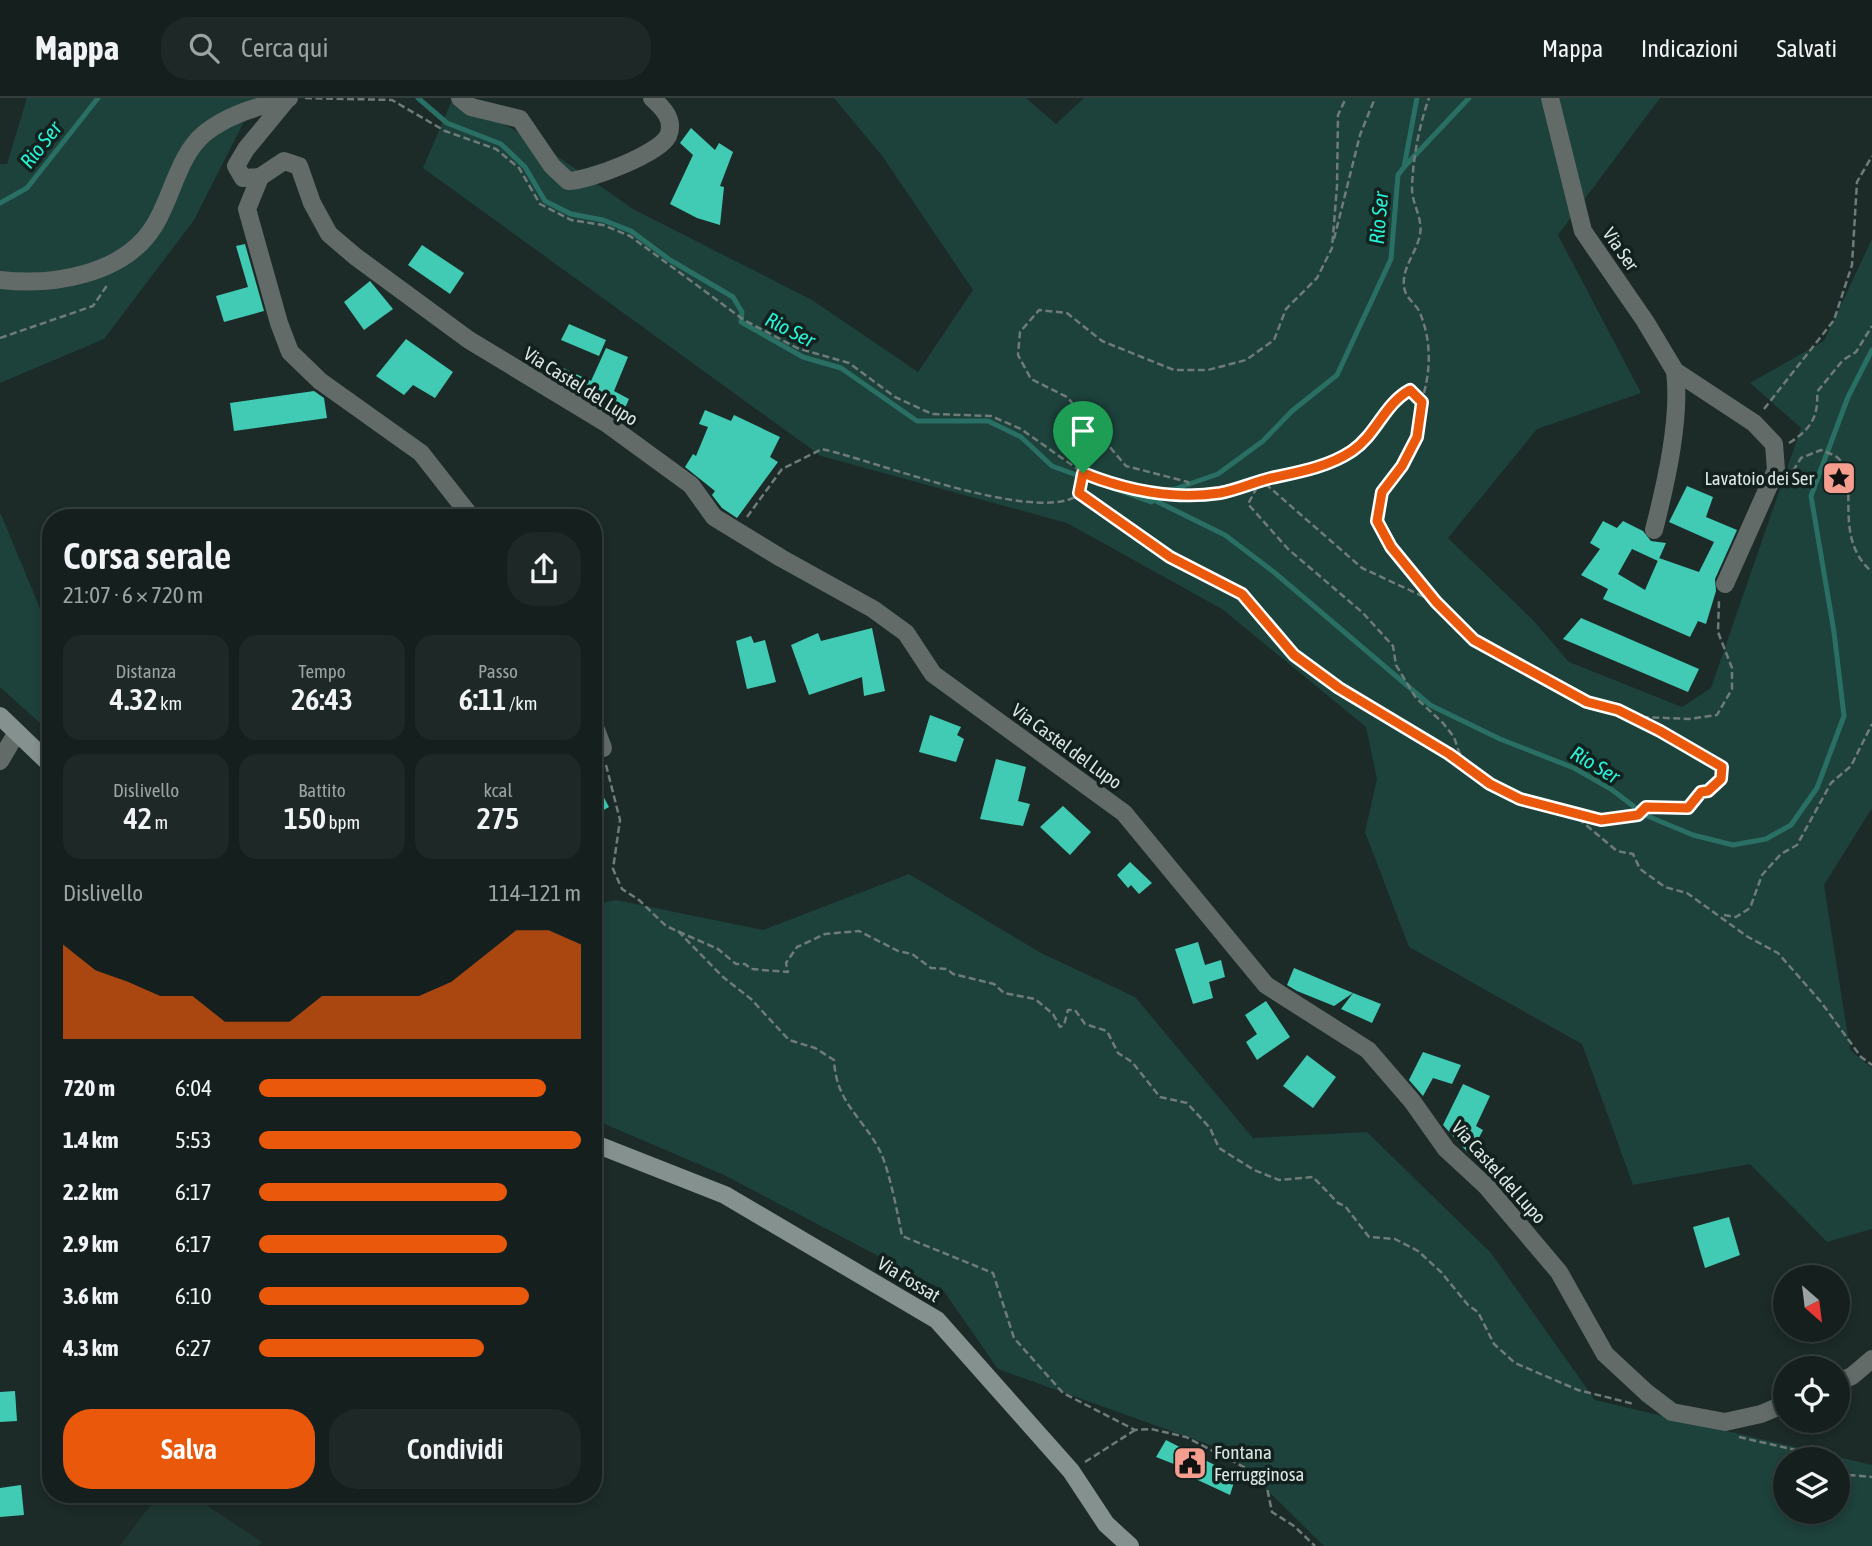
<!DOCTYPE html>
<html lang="it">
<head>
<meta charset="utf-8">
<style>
	body { margin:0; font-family:"Asap Condensed",sans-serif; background:#1e2827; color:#f1f3f6; height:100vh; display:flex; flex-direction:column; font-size:26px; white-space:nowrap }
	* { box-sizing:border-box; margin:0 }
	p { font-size:23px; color:#9da3a4 }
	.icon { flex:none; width:38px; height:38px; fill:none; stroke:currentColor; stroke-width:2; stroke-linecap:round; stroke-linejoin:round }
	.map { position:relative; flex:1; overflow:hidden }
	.panel { position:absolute; left:42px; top:411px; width:560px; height:994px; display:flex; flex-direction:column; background:#15201e; border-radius:28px; box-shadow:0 4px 10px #0003,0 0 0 2px #343e3c }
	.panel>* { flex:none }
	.needle { width:46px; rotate:152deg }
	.controls { position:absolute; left:1773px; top:1167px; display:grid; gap:14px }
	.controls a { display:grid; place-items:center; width:77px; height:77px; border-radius:50%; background:#15201e; box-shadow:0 4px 10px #0003,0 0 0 2px #343e3c; font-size:35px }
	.pin { position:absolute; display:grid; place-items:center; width:60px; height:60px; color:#fff; margin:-72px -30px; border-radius:50% 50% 50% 0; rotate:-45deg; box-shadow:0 0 7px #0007 }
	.pin .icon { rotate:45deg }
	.round { display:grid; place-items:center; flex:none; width:74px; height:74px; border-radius:28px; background:#1e2827 }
	.overview { display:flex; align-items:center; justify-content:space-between; height:119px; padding:0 21px }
	h1 { font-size:38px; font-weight:600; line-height:52px }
	.stats { display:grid; grid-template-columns:repeat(3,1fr); gap:10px; height:119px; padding:7px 21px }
	.stats div { display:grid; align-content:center; border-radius:18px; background:#1e2827; text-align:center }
	.stats b { font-size:30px; font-weight:600 }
	.stats small { font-size:19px; font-weight:400 }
	.stats p { font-size:19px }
	.chart { height:196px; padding:14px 21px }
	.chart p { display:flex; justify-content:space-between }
	.chart svg { width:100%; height:126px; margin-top:7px; fill:#ea580c; opacity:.7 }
	.cta { display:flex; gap:14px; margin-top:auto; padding:14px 21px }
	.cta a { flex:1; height:80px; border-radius:28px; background:#ea580c; color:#fff; font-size:28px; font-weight:600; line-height:80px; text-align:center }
	.cta a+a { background:#1e2827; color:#f1f3f6 }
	ul { padding:0 21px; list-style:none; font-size:23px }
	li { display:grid; grid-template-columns:112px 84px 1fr; align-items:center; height:52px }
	li i { height:18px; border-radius:9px; background:#ea580c }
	header { display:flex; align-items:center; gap:42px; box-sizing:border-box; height:98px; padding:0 35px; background:#15201e; border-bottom:2px solid #343e3c }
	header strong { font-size:33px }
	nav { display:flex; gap:38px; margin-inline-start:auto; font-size:24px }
	.search { width:490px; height:63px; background:#1e2827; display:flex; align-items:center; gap:18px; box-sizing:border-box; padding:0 24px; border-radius:28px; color:#9da3a4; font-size:26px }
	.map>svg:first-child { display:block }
	.built { fill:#1f3732 }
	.green { fill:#1d413b; fill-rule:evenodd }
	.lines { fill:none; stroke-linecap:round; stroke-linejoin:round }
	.stream { stroke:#296f63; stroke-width:5 }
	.building { fill:#41cbb5 }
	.path { stroke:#6f7b78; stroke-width:2.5; stroke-dasharray:7 3.5; stroke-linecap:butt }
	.street { stroke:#636b69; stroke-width:18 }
	.secondary { stroke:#85918e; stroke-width:18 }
	.route-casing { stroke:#fff; stroke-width:14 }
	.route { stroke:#ea580c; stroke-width:9 }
	.labels { text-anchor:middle; stroke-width:7; stroke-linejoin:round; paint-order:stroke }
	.street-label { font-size:19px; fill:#dce6e3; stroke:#12211e }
	.poi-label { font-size:19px; fill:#dce6e3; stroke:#12211e; text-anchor:end }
	.water-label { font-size:21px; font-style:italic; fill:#28f2d6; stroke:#12211e }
</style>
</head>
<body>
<header>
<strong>Mappa</strong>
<div class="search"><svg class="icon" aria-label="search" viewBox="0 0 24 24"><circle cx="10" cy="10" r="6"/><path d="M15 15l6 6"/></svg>Cerca qui</div>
<nav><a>Mappa</a><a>Indicazioni</a><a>Salvati</a></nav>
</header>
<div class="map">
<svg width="1872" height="1448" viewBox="0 0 1872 1448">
	<rect width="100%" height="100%" fill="#1c2b28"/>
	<path class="built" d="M158 1397H191L262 1444 259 1448H120Z"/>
	<g class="green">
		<path d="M27 0H256L194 122 104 241 0 285V66H7Z"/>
		<path d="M453 0H459L547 51 633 111 812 202 918 274 973 192 883 59 834 0H1026L1056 26 1084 0H1660L1558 137 1641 295 1537 331 1448 440 1533 522 1569 564 1682 609 1711 590 1801 330 1750 285 1824 243 1872 141V710L1824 787 1850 952 1872 970V1131L1827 1144 1750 1066 1633 1087 1582 946 1409 849 1365 734 1377 681 1366 629 1222 511 1067 425 821 358 423 70Z"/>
		<path d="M0 414 51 537V635L0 589Z"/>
		<path d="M909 776 1041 855 1135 899 1253 1040 1367 1034 1491 1155 1595 1302 1872 1367V1448H1324L1227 1353 998 1271 943 1192 724 1077 593 1021V807L616 802 763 832ZM1785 1362H1838V1414H1785Z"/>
	</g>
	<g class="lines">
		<g class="stream">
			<path d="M418 0 447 25 501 46 525 69 545 103 571 116 603 122 631 133 670 162 733 199 742 214 741 224 803 259 841 270 917 323H988L1021 339 1052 368 1151 404 1172 392 1218 376 1263 343 1292 313 1337 277 1391 161 1398 77 1404 69 1417 0"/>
			<path d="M1404 69 1469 0"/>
			<path d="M0 105 27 90 98 0"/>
			<path d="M1156 403 1225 437 1275 475 1430 607 1500 641 1574 670 1611 691 1645 717 1693 737 1733 747 1766 741 1791 727 1817 690 1844 618 1834 534 1811 398 1848 299 1872 252"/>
		</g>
	</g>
	<g class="building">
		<path d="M691 30 715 52 719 45 733 54 720 88 724 89 720 127 697 120 670 106 693 57 680 45Z"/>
		<path d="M245 146 264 213 224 224 216 198 248 189 236 148Z"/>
		<path d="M422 147 464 175 450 196 408 167Z"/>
		<path d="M370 183 393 211 364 232 344 204Z"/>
		<path d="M569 226 606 242 599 258 561 242Z"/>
		<path d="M406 241 453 274 435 300 413 287 404 297 376 278Z"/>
		<path d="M606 250 628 259 614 293 629 301 620 321 555 281 563 270 591 283Z"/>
		<path d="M314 293 324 300 327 320 234 333 230 305Z"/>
		<path d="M705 312 731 323 734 317 780 339 770 359 778 364 737 420 722 410 712 397 715 393 685 369 693 356 696 358 708 329 699 326Z"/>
		<path d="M1687 388 1713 399 1706 419 1737 432 1715 481 1716 493 1706 526 1698 523 1690 539 1603 501 1608 491 1581 477 1600 451 1590 445 1603 423 1617 430 1623 423 1643 433 1651 443 1666 445 1658 463 1632 451 1618 476 1645 492 1659 460 1699 474 1714 444 1669 424Z"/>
		<path d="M1581 520 1699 571 1688 594 1563 541Z"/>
		<path d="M872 530 885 593 864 598 862 579 809 597 791 547 818 535 821 543Z"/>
		<path d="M751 538 754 545 765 542 776 584 747 591 736 543Z"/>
		<path d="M930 617 961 629 957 637 964 641 956 664 919 654Z"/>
		<path d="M996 661 1026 669 1018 703 1030 706 1023 728 980 721Z"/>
		<path d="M593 679 609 709 593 718Z"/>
		<path d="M1063 708 1091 734 1070 757 1040 729Z"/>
		<path d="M1130 764 1152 785 1139 796 1131 787 1128 790 1117 777Z"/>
		<path d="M1198 844 1205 867 1221 862 1225 879 1209 884 1213 900 1193 906 1175 851Z"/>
		<path d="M1294 870 1353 895 1334 908 1297 893 1287 887Z"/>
		<path d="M1353 895 1381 906 1372 925 1341 911Z"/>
		<path d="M1266 903 1290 939 1257 962 1246 944 1257 936 1245 917Z"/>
		<path d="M1423 954 1461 967 1452 986 1433 980 1423 998 1409 982Z"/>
		<path d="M1307 957 1336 979 1313 1010 1283 988Z"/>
		<path d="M1463 986 1490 998 1476 1028 1483 1032 1470 1057 1443 1027Z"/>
		<path d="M1729 1119 1740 1157 1705 1170 1693 1129Z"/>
		<path d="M15 1293 17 1323 0 1324V1294Z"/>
		<path d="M1166 1342 1236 1378 1230 1397 1187 1377 1184 1370 1156 1359Z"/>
		<path d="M21 1387 24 1417 0 1419V1390Z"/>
	</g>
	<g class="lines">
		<g class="path">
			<path d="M305 0 392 2 445 33 496 51 519 70 540 106 571 122 603 127 630 138 744 222 797 250 849 265 895 299 932 316 991 318 1021 331 1083 375 1148 395H1221L1316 370 1350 355 1367 342 1394 301 1411 292 1421 305 1417 339 1402 368 1382 394 1378 423 1391 449 1436 504 1474 543 1587 604 1643 619 1689 621 1717 617 1732 591V570L1718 534 1719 502"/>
			<path d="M1334 141 1360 37 1375 0"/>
			<path d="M0 240 93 208 108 186"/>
			<path d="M1421 305C1431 275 1432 244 1420 215 1417 207 1407 201 1405 193 1399 173 1416 156 1420 137 1423 119 1412 107 1412 90 1413 60 1419 28 1429 0"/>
			<path d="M1764 311 1834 222 1852 167 1857 84 1872 58"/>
			<path d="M1789 345C1810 332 1819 319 1817 294L1843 262 1856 254 1872 228"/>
			<path d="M1793 373 1801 360 1821 352C1828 355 1836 357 1840 362 1860 387 1832 439 1872 474"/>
			<path d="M1078 391 1081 398 1091 401 1102 413 1117 419 1170 459 1242 496 1294 557 1339 590 1449 656 1490 686 1520 701 1568 712 1617 753 1633 756 1640 771 1665 789 1687 795 1748 839 1778 855 1821 904 1861 959 1872 967"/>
			<path d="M1189 397 1188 384 1126 368 1067 299 1031 281 1018 257 1020 234 1039 212 1067 215 1102 243 1174 272H1208L1246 262 1274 242 1286 211 1317 180 1332 150 1337 88 1338 17 1346 0"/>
			<path d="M747 419 782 371 822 351C876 363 1032 425 1077 398L1083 375"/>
			<path d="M1433 503 1362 470 1261 382 1248 406 1288 451 1363 515 1393 548 1396 567 1416 600 1443 625 1454 639 1459 654 1478 677"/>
			<path d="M606 667 620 722 613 771 622 791 639 802 666 828 718 851 736 866H745L751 871 788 874 786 865 797 849 825 836 859 833 898 853 912 856 931 870 947 871 953 876 994 886 1004 895 1035 901 1053 916 1060 929 1064 927 1068 912H1075L1085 926 1107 933 1118 955 1132 964 1160 999 1187 1005 1210 1030 1219 1050 1254 1072 1279 1082 1313 1079 1338 1105 1345 1108 1369 1139 1395 1141 1418 1153 1441 1174 1468 1207 1478 1214 1494 1246 1515 1265 1578 1292 1634 1306"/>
			<path d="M1575 716 1610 723 1638 717 1646 709 1688 710C1693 706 1694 700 1699 696 1709 688 1719 687 1724 673L1717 664 1626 616"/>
			<path d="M1724 817 1736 819 1750 810 1762 777 1781 756 1797 747 1831 685 1851 668 1872 626"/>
			<path d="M678 833 723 879 751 901 789 942 815 950 834 962C836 1005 862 1018 880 1053 889 1071 898 1117 902 1138L993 1175 1014 1240 1063 1295 1135 1332 1151 1331 1186 1339 1265 1380 1272 1414 1294 1428 1315 1448"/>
			<path d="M1739 1339 1800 1353 1819 1362"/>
			<path d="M1085 1364 1135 1332"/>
			<path d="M1838 1376 1872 1379"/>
		</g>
		<g class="street">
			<path d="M288 0 246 51 236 68 243 80 260 79 284 63 299 68 312 105 329 136 356 159 469 242 606 325 691 387 714 419 781 460 873 511 906 535 933 576 1124 715 1266 887 1368 952 1412 1003 1446 1051 1486 1088 1559 1174 1605 1256 1647 1295 1672 1314 1725 1324 1761 1316 1785 1306"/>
			<path d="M460 0 471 9 520 21 552 68 568 83C588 83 659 56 668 38 675 22 663 10 652 0"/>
			<path d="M1550 0 1583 133 1645 223 1675 273 1754 325 1774 346 1776 372 1725 486"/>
			<path d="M260 79 247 111 279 225 290 254 320 283 421 355 472 420"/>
			<path d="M0 182C52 188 124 177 154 128 172 100 178 57 205 35 230 15 259 9 289 0"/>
			<path d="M1654 432C1666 385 1681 320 1675 273"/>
			<path d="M593 624 603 650 593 652"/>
			<path d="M0 663 16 636"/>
			<path d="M1838 1284 1852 1278 1872 1261"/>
		</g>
		<g class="secondary">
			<path d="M0 618 51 667"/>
			<path d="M593 1045 725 1097 937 1222 1071 1373 1106 1426 1130 1448"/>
		</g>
	</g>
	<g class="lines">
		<g class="route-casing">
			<path id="route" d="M1410 292 1422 304 1417 339 1402 368 1382 394 1377 423 1391 449 1436 504 1474 542 1587 604 1618 612 1660 633 1722 669 1721 681 1708 693 1701 694 1688 710 1646 709 1638 717 1601 722 1520 701 1490 686 1449 656 1339 590 1294 557 1242 496 1170 459 1079 395 1083 375C1125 392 1174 402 1220 395 1237 392 1254 384 1271 380 1299 374 1328 369 1352 353 1377 336 1384 306 1410 292Z"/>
		</g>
		<use href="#route" class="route"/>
	</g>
	<defs>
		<g id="sight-square" transform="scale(1.75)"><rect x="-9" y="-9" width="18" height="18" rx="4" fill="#f59d8e" stroke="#12211e"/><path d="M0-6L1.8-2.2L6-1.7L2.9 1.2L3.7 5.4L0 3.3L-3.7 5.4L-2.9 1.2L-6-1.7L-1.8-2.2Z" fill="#111"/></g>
		<g id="civic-square" transform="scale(1.75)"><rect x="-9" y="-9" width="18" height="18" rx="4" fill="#f59d8e" stroke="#12211e"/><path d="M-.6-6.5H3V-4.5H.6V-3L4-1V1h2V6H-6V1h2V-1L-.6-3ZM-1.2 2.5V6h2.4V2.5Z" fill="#111"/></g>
	</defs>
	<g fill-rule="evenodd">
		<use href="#sight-square" x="1839" y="380"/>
		<use href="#civic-square" x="1190" y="1365"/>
	</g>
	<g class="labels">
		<g class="street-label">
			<text transform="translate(1621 151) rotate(55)" y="7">Via Ser</text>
			<text transform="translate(581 288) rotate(32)" y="7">Via Castel del Lupo</text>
			<text transform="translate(1067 648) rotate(36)" y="7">Via Castel del Lupo</text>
			<text transform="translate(1499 1074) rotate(48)" y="7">Via Castel del Lupo</text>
			<text transform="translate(909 1181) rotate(31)" y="7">Via Fossat</text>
		</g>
		<g class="poi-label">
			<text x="1814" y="387">Lavatoio dei Ser</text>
			<text x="1214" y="1361" text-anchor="start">Fontana<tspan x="1214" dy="22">Ferrugginosa</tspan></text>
		</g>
		<g class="water-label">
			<text transform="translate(41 47) rotate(-52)" y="7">Rio Ser</text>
			<text transform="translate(1379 120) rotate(-85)" y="7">Rio Ser</text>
			<text transform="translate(790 232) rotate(27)" y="7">Rio Ser</text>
			<text transform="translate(1595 667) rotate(31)" y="7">Rio Ser</text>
		</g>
	</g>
</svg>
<div class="controls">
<a><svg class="needle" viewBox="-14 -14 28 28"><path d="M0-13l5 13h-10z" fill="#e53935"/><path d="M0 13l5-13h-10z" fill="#9da3a4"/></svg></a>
<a><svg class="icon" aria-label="locate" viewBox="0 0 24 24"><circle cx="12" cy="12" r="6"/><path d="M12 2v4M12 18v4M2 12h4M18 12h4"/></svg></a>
<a><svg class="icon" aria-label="layers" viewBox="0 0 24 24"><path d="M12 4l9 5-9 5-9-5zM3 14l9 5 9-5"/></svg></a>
</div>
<div class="pin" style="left:1083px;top:375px;background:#1e9e55"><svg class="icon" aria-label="arrive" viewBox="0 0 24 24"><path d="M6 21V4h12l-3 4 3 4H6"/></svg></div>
<section class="panel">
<div class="overview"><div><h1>Corsa serale</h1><p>21:07 · 6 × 720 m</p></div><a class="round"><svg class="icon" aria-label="share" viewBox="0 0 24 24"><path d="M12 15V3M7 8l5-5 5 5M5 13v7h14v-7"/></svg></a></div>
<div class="stats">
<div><p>Distanza</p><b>4.32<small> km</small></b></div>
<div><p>Tempo</p><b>26:43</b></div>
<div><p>Passo</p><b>6:11<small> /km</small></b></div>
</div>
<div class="stats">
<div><p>Dislivello</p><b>42<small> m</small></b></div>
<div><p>Battito</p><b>150<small> bpm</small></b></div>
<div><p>kcal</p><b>275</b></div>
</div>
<div class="chart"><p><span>Dislivello</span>114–121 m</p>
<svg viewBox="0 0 160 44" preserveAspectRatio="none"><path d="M0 44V11L10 20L20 24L30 29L40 29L50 38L60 38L70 38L80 29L90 29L100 29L110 29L120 24L130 15L140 6L150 6L160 11V44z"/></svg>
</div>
<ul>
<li><b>720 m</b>6:04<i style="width:89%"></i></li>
<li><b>1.4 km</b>5:53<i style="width:100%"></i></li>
<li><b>2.2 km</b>6:17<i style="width:77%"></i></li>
<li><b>2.9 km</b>6:17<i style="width:77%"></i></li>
<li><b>3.6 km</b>6:10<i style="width:84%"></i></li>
<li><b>4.3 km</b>6:27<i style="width:70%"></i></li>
</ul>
<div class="cta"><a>Salva</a><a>Condividi</a></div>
</section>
</div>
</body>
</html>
